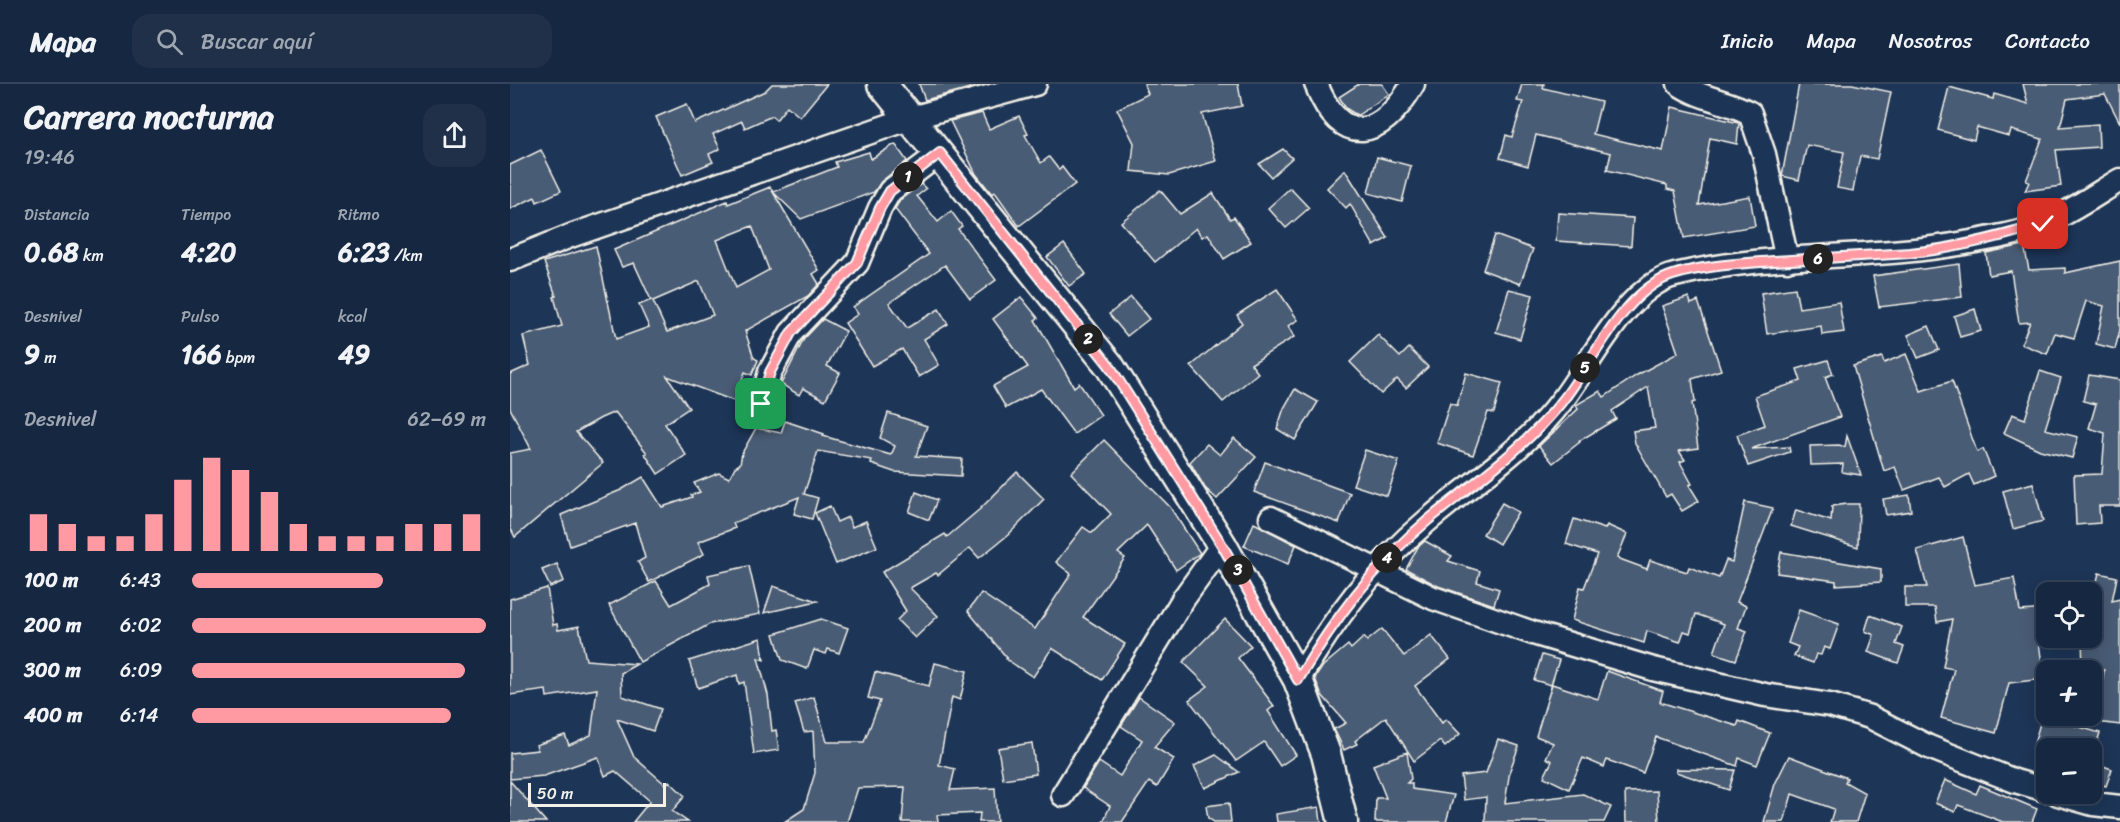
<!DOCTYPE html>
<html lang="es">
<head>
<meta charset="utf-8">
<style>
	body { margin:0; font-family:Sriracha,sans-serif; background:#1f3048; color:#f1f3f6; height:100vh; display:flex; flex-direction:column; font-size:22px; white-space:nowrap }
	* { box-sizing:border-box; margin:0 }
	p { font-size:20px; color:#9ea6b1 }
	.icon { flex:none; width:33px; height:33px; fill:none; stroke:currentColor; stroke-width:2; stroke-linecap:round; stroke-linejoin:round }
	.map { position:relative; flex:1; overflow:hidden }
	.details { display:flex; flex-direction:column; background:#162841; width:510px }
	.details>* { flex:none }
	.controls { position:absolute; left:1526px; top:498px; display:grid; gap:12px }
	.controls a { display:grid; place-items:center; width:66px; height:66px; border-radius:12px; background:#162841; box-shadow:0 3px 15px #0003,0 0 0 2px #35445a; font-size:30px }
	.scale { position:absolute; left:18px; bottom:15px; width:138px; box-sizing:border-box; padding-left:6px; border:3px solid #f4f1e8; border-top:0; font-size:16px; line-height:21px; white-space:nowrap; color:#f4f1e8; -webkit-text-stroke:4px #1d3557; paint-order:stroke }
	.pin { position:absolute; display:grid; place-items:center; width:51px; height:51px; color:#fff; margin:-26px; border-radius:12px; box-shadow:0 3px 9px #0006 }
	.km { position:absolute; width:30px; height:30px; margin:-15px; border-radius:50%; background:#222; color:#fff; font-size:16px; line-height:30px; text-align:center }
	.round { display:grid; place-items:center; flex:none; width:63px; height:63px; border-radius:18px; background:#1f3048 }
	.overview { display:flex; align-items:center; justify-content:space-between; height:102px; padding:0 24px }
	h1 { font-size:33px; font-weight:700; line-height:45px }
	.figures { display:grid; grid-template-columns:repeat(3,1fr); gap:9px; height:102px; padding:6px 24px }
	.figures div { display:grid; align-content:center }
	.figures b { font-size:26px; font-weight:700 }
	.figures small { font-size:16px; font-weight:400 }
	.figures p { font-size:16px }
	.chart { height:168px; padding:12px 24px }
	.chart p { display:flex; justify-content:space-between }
	.chart svg { width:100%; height:108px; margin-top:6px; stroke:#ff9aa2; stroke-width:6 }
	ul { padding:0 24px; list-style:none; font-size:20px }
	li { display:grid; grid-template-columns:96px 72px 1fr; align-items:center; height:45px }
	li i { height:15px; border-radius:8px; background:#ff9aa2 }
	header { display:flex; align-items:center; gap:36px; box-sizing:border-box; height:84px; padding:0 30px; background:#162841; border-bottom:2px solid #35445a }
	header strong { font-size:28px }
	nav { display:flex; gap:33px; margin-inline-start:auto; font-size:21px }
	.search { width:420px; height:54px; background:#1f3048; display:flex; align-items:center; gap:15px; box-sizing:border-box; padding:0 21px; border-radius:18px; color:#9ea6b1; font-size:22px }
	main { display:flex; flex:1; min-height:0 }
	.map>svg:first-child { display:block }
	.building { fill:#485b74; stroke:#f4f1e8; stroke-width:1.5; fill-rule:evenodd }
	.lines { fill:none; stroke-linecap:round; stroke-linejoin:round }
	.minor-casing { stroke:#f4f1e8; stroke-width:27 }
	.major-casing { stroke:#f4f1e8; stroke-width:33 }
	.minor { stroke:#1d3557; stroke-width:22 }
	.major { stroke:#1d3557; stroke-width:28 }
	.route-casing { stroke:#fff; stroke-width:12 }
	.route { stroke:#ff9aa2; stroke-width:8 }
</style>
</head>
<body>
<header>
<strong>Mapa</strong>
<div class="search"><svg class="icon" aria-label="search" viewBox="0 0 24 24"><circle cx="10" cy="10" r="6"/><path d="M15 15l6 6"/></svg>Buscar aquí</div>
<nav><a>Inicio</a><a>Mapa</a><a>Nosotros</a><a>Contacto</a></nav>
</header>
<main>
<section class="details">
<div class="overview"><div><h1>Carrera nocturna</h1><p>19:46</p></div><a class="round"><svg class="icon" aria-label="share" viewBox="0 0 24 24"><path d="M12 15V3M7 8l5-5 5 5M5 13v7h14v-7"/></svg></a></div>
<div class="figures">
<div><p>Distancia</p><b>0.68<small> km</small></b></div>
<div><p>Tiempo</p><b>4:20</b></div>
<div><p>Ritmo</p><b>6:23<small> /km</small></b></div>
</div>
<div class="figures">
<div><p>Desnivel</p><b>9<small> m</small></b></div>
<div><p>Pulso</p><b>166<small> bpm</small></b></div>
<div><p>kcal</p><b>49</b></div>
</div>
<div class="chart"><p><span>Desnivel</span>62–69 m</p>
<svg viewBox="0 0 160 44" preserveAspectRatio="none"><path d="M5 44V29M15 44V33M25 44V38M35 44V38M45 44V29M55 44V15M65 44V6M75 44V11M85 44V20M95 44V33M105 44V38M115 44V38M125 44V38M135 44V33M145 44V33M155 44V29"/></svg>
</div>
<ul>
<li><b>100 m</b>6:43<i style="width:65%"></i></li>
<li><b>200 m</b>6:02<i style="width:100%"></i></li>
<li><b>300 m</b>6:09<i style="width:93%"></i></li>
<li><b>400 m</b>6:14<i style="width:88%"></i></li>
</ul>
</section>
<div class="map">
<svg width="1610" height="738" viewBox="0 0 1610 738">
	<rect width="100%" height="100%" fill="#1d3557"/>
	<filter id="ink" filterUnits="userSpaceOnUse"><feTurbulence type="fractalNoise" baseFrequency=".0167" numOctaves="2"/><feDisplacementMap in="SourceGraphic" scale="12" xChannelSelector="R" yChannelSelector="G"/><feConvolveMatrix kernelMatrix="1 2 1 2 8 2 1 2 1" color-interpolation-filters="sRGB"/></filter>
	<g filter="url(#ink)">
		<g class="building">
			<path d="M262 0H317L290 33 277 22 266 36 262 32 235 44 232 37 203 50 210 65 199 70 203 78 172 91 146 33 177 20 185 39 255 7Z"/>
			<path d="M409 0H459L460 4 415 16Z"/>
			<path d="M634 0H728L732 22 692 30 706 77 659 91 621 87 624 59 607 25 638 10Z"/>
			<path d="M849 0H872L879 10 848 31 845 30 837 25 829 13Z"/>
			<path d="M1012 0H1034L1033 4 1091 18 1083 50 1153 67 1162 23 1229 39 1227 60 1200 54 1189 121 1240 112 1245 142 1174 154 1165 107 1157 105V101L1097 86 1101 69 1026 51 1018 82 990 74 996 51 1002 53 1013 18 1007 17Z"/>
			<path d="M1289 0H1342L1381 8 1367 75 1350 72 1343 107 1327 104 1334 68 1297 61 1289 96 1272 92Z"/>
			<path d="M1513 0H1610V39L1595 10 1557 15 1550 43 1588 40 1589 63 1546 66 1551 102 1515 107 1519 98 1516 97 1532 55 1501 46 1499 52 1467 43 1464 56 1428 46 1439 3 1483 15 1484 10 1518 20Z"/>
			<path d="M472 29 479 45 509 32 518 50 515 51 531 79 539 73 549 86 552 83 565 100 509 142 485 108 482 110 466 90 440 37Z"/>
			<path d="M385 60 397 77 372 97 364 108 291 135 263 108 309 186 303 190 309 200 298 212 235 247 244 274 248 276 242 291 235 288 224 317 157 292 179 324 155 340 176 371 148 390 135 370 137 369 105 328 91 334 66 348 93 379 5 453 0 443V369L21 365 0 324V290L20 281 13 252 52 242 44 213 46 212 34 178 86 162 106 255 139 243 129 221 141 216 124 179 112 183 104 166 217 117 218 120 260 103 263 108 327 83 325 78 359 68 361 75ZM242 142 259 186 226 204 207 156ZM189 197 203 231 157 248 143 217Z"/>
			<path d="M773 65 782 74 761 93 749 80Z"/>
			<path d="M31 66 51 107 27 118 25 113 0 125V81Z"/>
			<path d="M867 73 901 82 892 118 858 109Z"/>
			<path d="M835 86 878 154 864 162 840 120 836 124 817 104Z"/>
			<path d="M411 100 416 105 407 112 428 138 441 127 452 142 448 145 486 196 460 215 435 181 379 219 397 244 429 225 438 240 414 255 429 281 409 293 392 265 362 282 335 239 348 230 343 223 419 170 385 125 390 116Z"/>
			<path d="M780 104 799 124 776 144 758 124Z"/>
			<path d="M650 106 670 130 703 109 720 135 724 133 741 158 714 175 698 150 692 153 686 144 645 178 611 138Z"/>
			<path d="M1048 129 1123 134 1121 162 1046 157Z"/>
			<path d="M985 151 1023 165 1010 200 973 186Z"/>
			<path d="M554 160 576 190 559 202 537 173Z"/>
			<path d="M1514 161 1519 186 1555 184V189L1610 177V246L1605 265 1586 260 1594 222 1576 217 1564 254 1545 249 1537 270 1511 260 1520 238 1509 239 1501 187 1479 191 1476 169Z"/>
			<path d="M1449 180 1452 213 1369 223 1363 192Z"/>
			<path d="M1285 204 1289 224 1329 218 1334 248 1312 251 1311 242 1257 250 1251 209Z"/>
			<path d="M767 205 788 236 778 242 784 253 741 280 748 289 713 318 681 282 732 239 727 231Z"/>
			<path d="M999 205 1023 211 1010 255 986 248Z"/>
			<path d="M511 213 528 234 525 236 564 303 569 299 591 331 564 350 531 305 496 324 483 302 518 283 483 235Z"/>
			<path d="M621 213 639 235 617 252 599 230Z"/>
			<path d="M1179 213 1181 220 1188 217 1211 286 1182 295 1185 318 1182 319 1188 364 1169 367 1175 376 1170 378 1182 400 1179 401 1189 417 1172 427 1161 410 1156 413 1125 359 1123 347 1145 344 1138 303 1102 327 1106 335 1069 357 1070 358 1043 379 1029 362 1068 325 1066 321 1090 307 1094 313 1127 291 1168 269 1152 222Z"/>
			<path d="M1465 225 1471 247 1450 253 1444 232Z"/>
			<path d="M313 235 336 247 317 282 330 289 315 316 293 304 289 311 271 300 294 255Z"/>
			<path d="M1419 242 1429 266 1408 274 1398 251Z"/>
			<path d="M868 251 890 273 899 264 918 283 896 304 887 295 871 310 840 278Z"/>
			<path d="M1396 270 1411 307 1442 297 1467 368 1473 365 1484 392 1464 401 1459 390 1435 403 1429 393 1394 406 1385 383 1374 387 1343 282 1372 273 1374 279Z"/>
			<path d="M1318 276 1323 290 1315 293 1330 333 1241 365 1279 363 1280 368 1238 382 1227 351 1255 341 1245 312 1291 297 1287 285Z"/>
			<path d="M1530 287 1551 294 1535 345 1568 353 1562 374 1530 366 1494 349 1502 330 1515 335Z"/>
			<path d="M956 289 992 299 984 329 978 328 963 371 927 359 940 319 947 322Z"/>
			<path d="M1579 291 1610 296V422H1589L1590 439 1566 441 1564 391 1592 390 1595 349 1579 344 1586 320 1573 317Z"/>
			<path d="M785 305 808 318 785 356 767 345 774 324Z"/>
			<path d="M378 329 417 342 406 372 452 375 451 392 384 388 361 380 362 376 308 367 294 410 308 414 302 435 284 430 289 413 223 439 225 444 188 458 194 470 139 498 128 478 135 474 125 439 60 462 51 431 111 406 133 393 152 423 182 413 181 411 190 408 184 399 209 389 219 394 225 383 230 380 232 369 246 344 271 349 275 337 314 350 313 352 381 371 385 362 370 354Z"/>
			<path d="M1337 352 1351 391 1332 388 1333 380 1301 381 1300 362 1329 361 1335 363Z"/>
			<path d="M724 354 746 373 707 415 695 404 680 378 697 360 710 371Z"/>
			<path d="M594 356 660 423 690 469 666 486 637 441 608 469 615 474 573 533 615 560 592 596 542 564 523 593 496 575 497 574 458 527 471 509 525 545 561 490 546 478 573 443 582 449 601 430 561 389Z"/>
			<path d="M855 366 889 377 877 412 843 401Z"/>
			<path d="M755 378 840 409 829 439 744 408Z"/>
			<path d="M507 388 534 415 498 451 469 474 460 464 428 491 426 489 400 504 428 532 405 554 387 536 396 527 372 488 435 450 437 453 470 425Z"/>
			<path d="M1523 399 1533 437 1503 445 1493 407Z"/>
			<path d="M406 408 427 416 419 436 399 428Z"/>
			<path d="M1399 411 1401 427 1376 431 1373 415Z"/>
			<path d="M1235 418 1263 424 1227 518 1236 522 1228 544 1237 547 1226 576 1204 569 1214 540 1186 530 1180 549 1174 547 1170 558 1137 547 1134 559 1062 536 1070 503 1074 504 1087 470 1056 460 1064 435 1095 445 1097 441 1117 450 1107 474 1137 485 1140 476 1177 488 1179 483 1209 494 1216 476 1222 478Z"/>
			<path d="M992 419 1008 428 989 460 973 450Z"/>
			<path d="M1337 420H1349L1348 463 1281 442 1286 426 1321 437 1322 422Z"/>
			<path d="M320 422 327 438 338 433 342 443 356 437 367 463 326 480 305 429Z"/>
			<path d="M744 439 786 461 778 480 734 462Z"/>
			<path d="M1453 453 1465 501 1504 494 1510 527 1536 525V543L1527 544 1534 595 1499 599 1486 649 1431 634 1444 585 1433 583 1442 535 1427 538 1425 523H1395V503H1417L1407 466Z"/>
			<path d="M915 457 942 472 938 477 970 487 967 498 989 505 984 521 928 502 896 485 908 463Z"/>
			<path d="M1271 468 1371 485V498L1326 501V497L1267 489Z"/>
			<path d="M47 480 54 497 40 503 32 486Z"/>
			<path d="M239 482 250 530 200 540 130 578 99 521 146 497 161 521 200 500 198 491Z"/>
			<path d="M1589 489 1607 493 1602 517 1610 515V641L1587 638 1594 586H1573L1572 554H1581V521Z"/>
			<path d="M263 502 307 517 254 529Z"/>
			<path d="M37 504 43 541 47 540 48 546 69 542 76 576 127 580 111 589 112 612 151 625 143 647 107 635 124 673 156 701 159 697 175 712 162 727 178 738H123L140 717 105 687 95 692 88 673 34 692 0 695V669L28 666 26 661 55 651 59 661 81 651 87 605 37 613 36 606 0 611V515Z"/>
			<path d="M1289 526 1329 540 1320 565 1314 563 1311 571 1306 570 1303 579 1284 572 1288 563 1278 559Z"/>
			<path d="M1360 531 1392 543 1386 560 1394 563 1388 579 1358 568 1364 551 1355 547Z"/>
			<path d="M311 535 338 544 329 569 318 565 316 570 304 566 297 585 272 576 264 550Z"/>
			<path d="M715 535 741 562 728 574 764 622 758 627 786 671 770 682 754 658 726 677 679 616 698 602 673 578Z"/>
			<path d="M872 545 894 572 921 551 940 575 905 602 932 639 936 635 950 650 935 663 930 657 904 677 876 633 845 657 847 660 834 666 824 645 836 639 811 610 805 594 813 582 838 561 841 565 854 553 857 557Z"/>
			<path d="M251 554 254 576 248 574 258 611 262 647 266 646 269 666 244 670 234 598 229 600 227 591 188 604 179 577Z"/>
			<path d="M1032 571 1049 576 1041 601 1024 596Z"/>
			<path d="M425 579 457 587 450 616 442 613 429 681 445 685 440 706 485 704 487 738H469L470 729 427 731 428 738H392L395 703 348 704 337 738H274L294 725 305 689 303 647 294 648 285 619 304 613 317 658H354L370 617 358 614 365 588 419 602Z"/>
			<path d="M1097 587 1153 607 1150 618 1227 642 1229 637 1260 649 1247 681 1229 674 1227 682 1146 653 1133 689 1097 676 1094 683 1073 674 1059 705 1034 693 1042 677 1036 674 1043 659 1026 652 1042 600 1088 615Z"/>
			<path d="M629 613 665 638 644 663 664 675 647 703 639 698 612 738H593L600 722 573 704 589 678 610 692 632 656 611 642Z"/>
			<path d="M1532 632 1590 649 1585 664H1523Z"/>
			<path d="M988 655 1009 662 1000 686 995 719 1073 710 1101 723 1094 738H975L976 713 954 716 951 692 976 689Z"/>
			<path d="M522 659 526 690 493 695 488 664Z"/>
			<path d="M897 668 901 695 897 699H902V705L944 711 936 738H865L866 714H876L863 681Z"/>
			<path d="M706 671 729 688 695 704 684 682Z"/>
			<path d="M1279 672 1337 694 1335 698 1355 709 1346 738H1320L1324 725 1282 710 1274 738H1254L1265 700Z"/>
			<path d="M1581 678 1602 685 1596 702 1581 697Z"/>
			<path d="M1166 685 1225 686 1219 706 1166 688Z"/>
			<path d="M1435 696 1466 710 1470 701 1527 725 1522 738H1493L1448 721 1445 728 1425 719Z"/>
			<path d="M0 697 36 738H0Z"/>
			<path d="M1147 707 1149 738H1116L1115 708Z"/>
			<path d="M719 719 721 738H704L698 734 696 722Z"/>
			<path d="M809 723 811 738H767L766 730Z"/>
		</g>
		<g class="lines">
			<g class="minor-casing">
				<g id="minor">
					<path d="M806 0C832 66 872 54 903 0"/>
					<path d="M1169 0C1191 15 1218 17 1240 29L1254 70 1277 176"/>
					<path d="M0 176 63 151 401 34 525 0"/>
					<path d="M251 320 260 288 281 249 347 179 370 124 380 107 430 69"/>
					<path d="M761 434 923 514 1023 549 1143 585 1255 611 1320 621 1360 633 1419 663 1505 697 1536 706"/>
					<path d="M788 596C824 535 862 483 917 437 964 397 1016 365 1054 314 1081 278 1118 202 1165 191 1259 168 1359 176 1455 159 1482 154 1510 150 1535 139 1561 128 1585 111 1610 96"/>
					<path d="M1548 710 1583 720 1610 723"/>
					<path d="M553 711 674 514 712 461"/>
				</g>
			</g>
			<g class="major-casing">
				<path id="major" d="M372 0 599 281 712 461 788 596 816 670 833 738"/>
			</g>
			<use href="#minor" class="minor"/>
			<use href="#major" class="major"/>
		</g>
	</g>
	<g class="lines" filter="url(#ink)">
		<g class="route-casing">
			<path id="route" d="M251 320 260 288 281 249 347 179 370 124 380 107 430 69 599 281 712 461 788 596C824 536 863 482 917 437 964 398 1015 365 1053 316 1082 279 1115 205 1163 191 1195 181 1231 180 1264 177 1310 174 1355 172 1400 169 1444 165 1490 153 1533 140"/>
		</g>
		<use href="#route" class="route"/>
	</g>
</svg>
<div class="controls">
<a><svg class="icon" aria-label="locate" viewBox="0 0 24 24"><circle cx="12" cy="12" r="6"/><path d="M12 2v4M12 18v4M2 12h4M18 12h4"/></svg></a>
<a>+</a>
<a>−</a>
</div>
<div class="scale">50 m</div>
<div class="pin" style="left:251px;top:320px;background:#1e9e55"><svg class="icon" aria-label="arrive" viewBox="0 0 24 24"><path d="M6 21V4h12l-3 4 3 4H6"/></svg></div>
<div class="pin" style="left:1533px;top:140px;background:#d93025"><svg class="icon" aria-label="check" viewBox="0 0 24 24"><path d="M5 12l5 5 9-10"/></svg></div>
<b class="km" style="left:398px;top:93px">1</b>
<b class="km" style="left:578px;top:255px">2</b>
<b class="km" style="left:728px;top:486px">3</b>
<b class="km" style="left:877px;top:474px">4</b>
<b class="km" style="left:1075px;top:284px">5</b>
<b class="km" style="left:1308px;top:175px">6</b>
</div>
</main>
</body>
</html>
